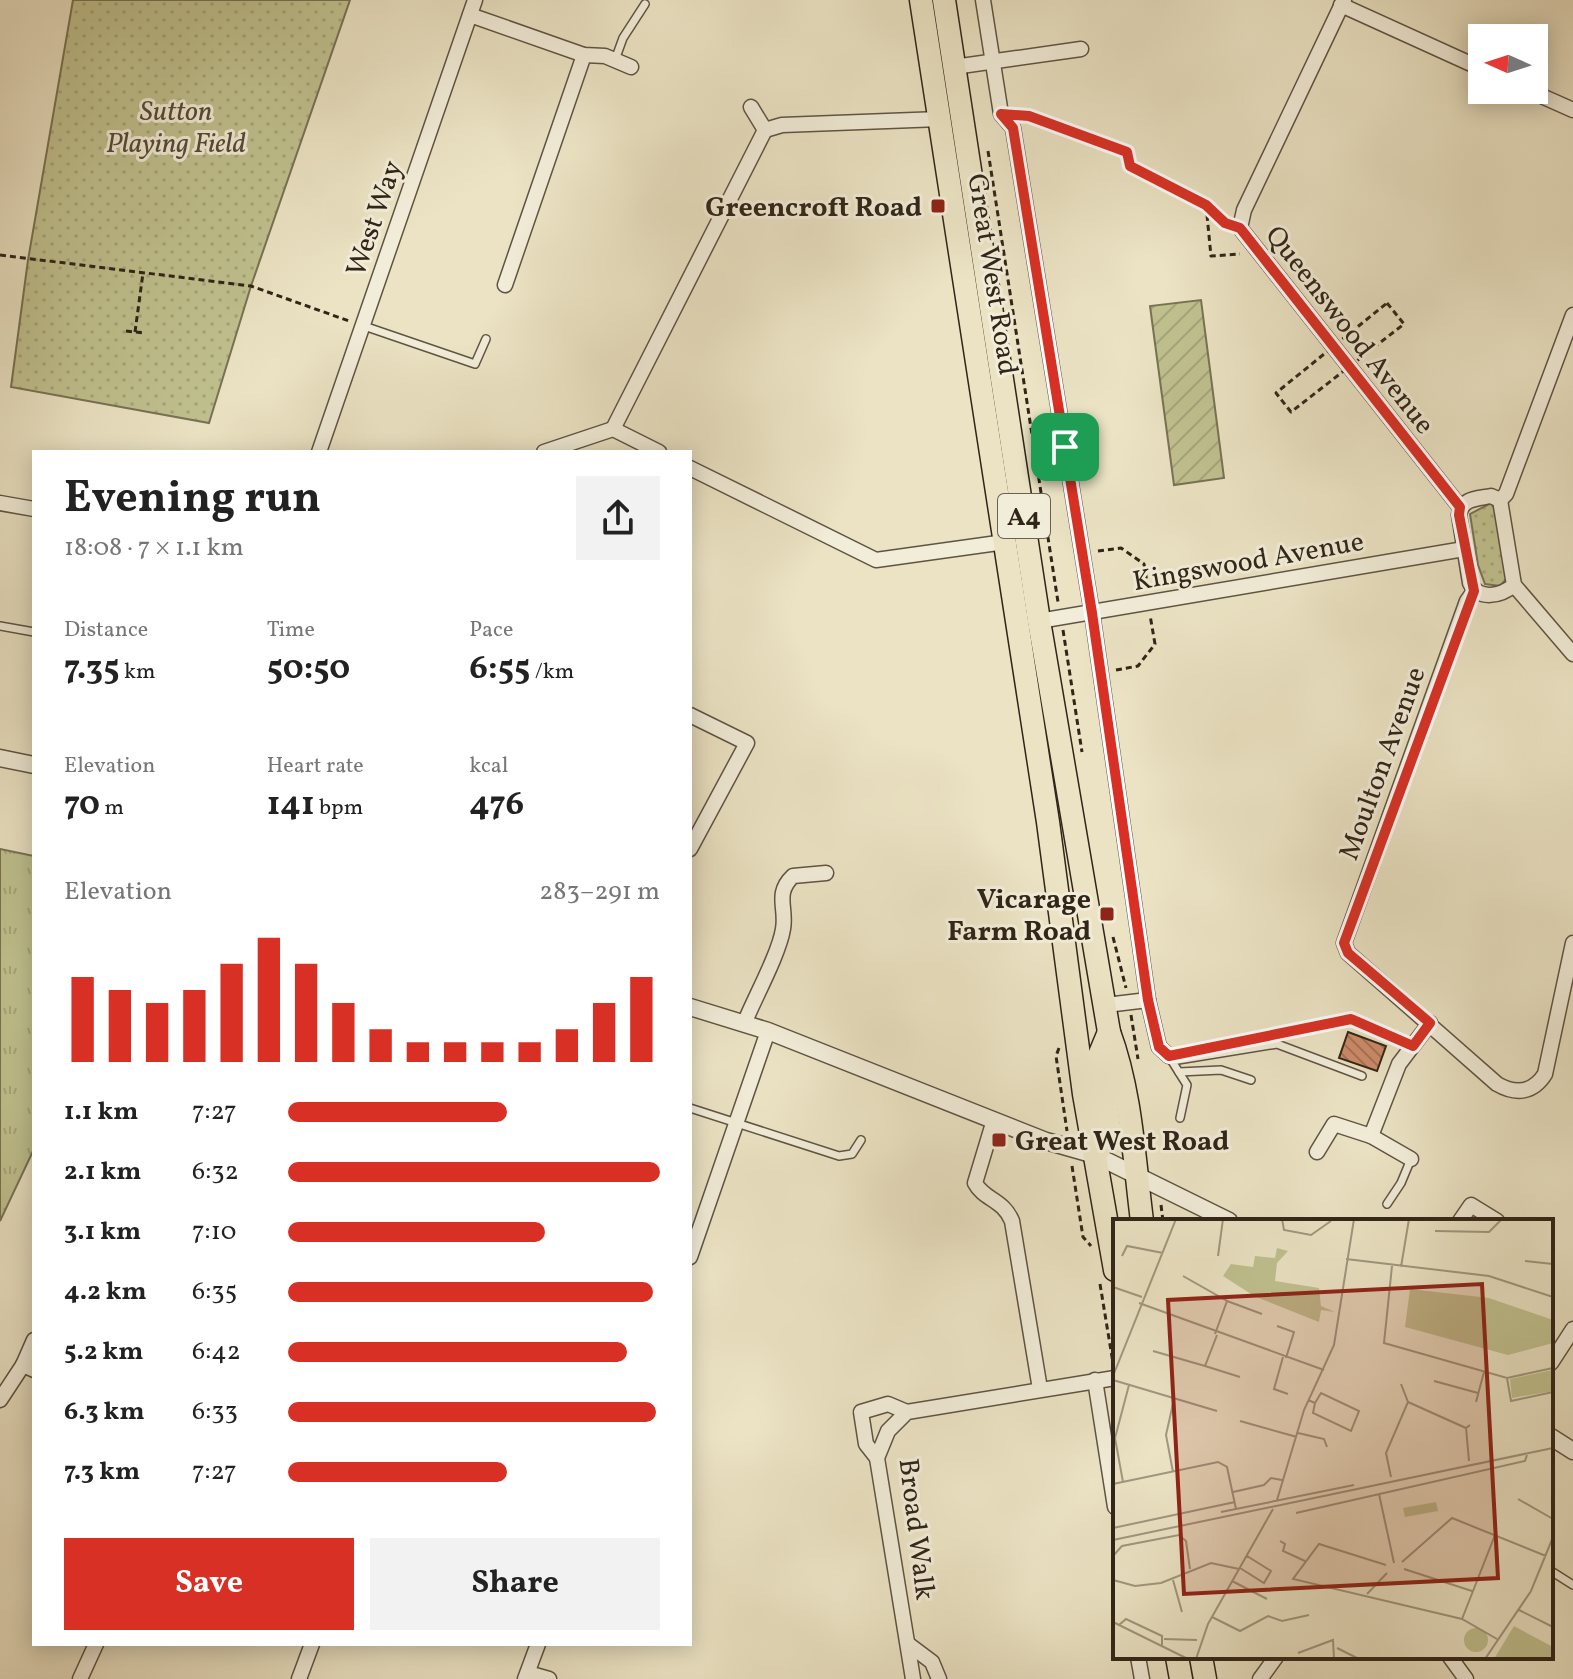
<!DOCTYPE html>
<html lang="en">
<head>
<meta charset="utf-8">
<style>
	body { margin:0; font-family:Vollkorn,serif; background:#f2f2f2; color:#222; height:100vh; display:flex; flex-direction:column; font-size:30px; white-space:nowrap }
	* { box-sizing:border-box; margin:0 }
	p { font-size:26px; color:#767676 }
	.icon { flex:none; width:44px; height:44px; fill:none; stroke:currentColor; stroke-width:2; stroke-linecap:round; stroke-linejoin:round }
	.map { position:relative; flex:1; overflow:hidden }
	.sheet { position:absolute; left:32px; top:450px; width:660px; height:1196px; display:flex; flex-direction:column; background:#fff; border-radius:0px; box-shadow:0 4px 20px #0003 }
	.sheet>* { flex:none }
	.needle { width:52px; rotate:273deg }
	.tools { position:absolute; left:1468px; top:24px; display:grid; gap:16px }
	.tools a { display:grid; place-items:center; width:80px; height:80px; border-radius:0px; background:#fff; box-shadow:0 4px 20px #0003; font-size:40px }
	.pin { position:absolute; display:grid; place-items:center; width:68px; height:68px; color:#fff; margin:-34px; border-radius:16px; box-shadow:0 4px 12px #0006 }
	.round { display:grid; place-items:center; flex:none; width:84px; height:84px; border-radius:0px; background:#f2f2f2 }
	.summary { display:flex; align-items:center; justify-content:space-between; height:136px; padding:0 32px }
	h1 { font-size:44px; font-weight:700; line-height:60px }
	.stats { display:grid; grid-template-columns:repeat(3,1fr); gap:12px; height:136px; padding:8px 32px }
	.stats div { display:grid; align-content:center }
	.stats b { font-size:34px; font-weight:700 }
	.stats small { font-size:22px; font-weight:400 }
	.stats p { font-size:22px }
	.chart { height:224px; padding:16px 32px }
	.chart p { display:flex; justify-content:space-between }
	.chart svg { width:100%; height:144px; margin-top:8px; stroke:#d93025; stroke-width:6 }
	.action { display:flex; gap:16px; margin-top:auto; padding:16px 32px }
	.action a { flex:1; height:92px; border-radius:0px; background:#d93025; color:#fff; font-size:32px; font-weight:700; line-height:92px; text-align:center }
	.action a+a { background:#f2f2f2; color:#222 }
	ul { padding:0 32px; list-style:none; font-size:26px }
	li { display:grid; grid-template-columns:128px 96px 1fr; align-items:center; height:60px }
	li i { height:20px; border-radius:10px; background:#d93025 }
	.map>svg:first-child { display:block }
	.grass { fill:url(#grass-tufts); stroke:#787354; stroke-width:2 }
	.park { fill:url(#park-dots); stroke:#787354; stroke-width:2 }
	.garden { fill:url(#garden-furrows); stroke:#787354; stroke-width:2 }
	.building { fill:url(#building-back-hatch); stroke:#302518; stroke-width:2 }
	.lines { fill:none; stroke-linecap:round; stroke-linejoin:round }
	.service-casing { stroke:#5f5443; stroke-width:10 }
	.minor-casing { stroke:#5f5443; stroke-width:17 }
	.tertiary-casing { stroke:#5f5443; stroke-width:19 }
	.trunk-casing { stroke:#302518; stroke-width:25 }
	.path { stroke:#302518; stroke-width:3; stroke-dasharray:6 4; stroke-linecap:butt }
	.service { stroke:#f2edd9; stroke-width:7 }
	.minor { stroke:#f2edd9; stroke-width:14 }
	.tertiary { stroke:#f2edd9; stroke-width:16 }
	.trunk { stroke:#ebe3c4; stroke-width:22 }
	.route-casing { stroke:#fff; stroke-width:16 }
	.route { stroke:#d93025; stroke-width:10 }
	.poi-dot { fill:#8f2418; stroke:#f2edd9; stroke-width:3 }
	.labels { text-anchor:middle; stroke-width:6; stroke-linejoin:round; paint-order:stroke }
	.shield { fill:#f2edd9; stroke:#6a6152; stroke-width:2 }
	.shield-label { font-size:26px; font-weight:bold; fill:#302518 }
	.park-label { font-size:28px; font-style:italic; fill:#544c36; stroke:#f2edd9 }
	.poi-label { font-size:28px; font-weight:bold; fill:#302518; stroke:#f2edd9; text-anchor:end }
	.street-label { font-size:28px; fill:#302518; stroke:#f2edd9 }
	.inset-road { fill:none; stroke:#a0977f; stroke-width:2 }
	.view { fill:#8f2418; fill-opacity:0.15; stroke:#8f2418; stroke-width:4 }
	.inset-edge { fill:none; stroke:#302518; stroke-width:4 }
</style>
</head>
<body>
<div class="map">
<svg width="1573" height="1679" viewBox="0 0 1573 1679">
	<defs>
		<pattern id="grass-tufts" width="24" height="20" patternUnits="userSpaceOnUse" patternTransform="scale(2)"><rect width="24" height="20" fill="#c0c18f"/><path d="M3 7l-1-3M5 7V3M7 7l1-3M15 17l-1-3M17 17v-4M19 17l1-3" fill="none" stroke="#a5a67b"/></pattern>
		<pattern id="park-dots" width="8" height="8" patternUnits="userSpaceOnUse" patternTransform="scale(2)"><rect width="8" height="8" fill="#c0c18f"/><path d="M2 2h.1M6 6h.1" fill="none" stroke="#a5a67b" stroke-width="1.8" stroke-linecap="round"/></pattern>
		<pattern id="garden-furrows" width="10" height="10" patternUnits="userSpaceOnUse" patternTransform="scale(2)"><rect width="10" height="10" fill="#c0c18f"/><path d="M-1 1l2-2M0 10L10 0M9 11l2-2" fill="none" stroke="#a5a67b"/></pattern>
		<pattern id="building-back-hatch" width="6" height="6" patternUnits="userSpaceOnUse" patternTransform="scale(2)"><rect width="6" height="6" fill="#cd8b6a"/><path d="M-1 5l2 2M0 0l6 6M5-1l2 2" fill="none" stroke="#a77156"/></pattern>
	</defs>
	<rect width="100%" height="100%" fill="#ebe3c4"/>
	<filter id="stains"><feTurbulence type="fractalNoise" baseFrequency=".0025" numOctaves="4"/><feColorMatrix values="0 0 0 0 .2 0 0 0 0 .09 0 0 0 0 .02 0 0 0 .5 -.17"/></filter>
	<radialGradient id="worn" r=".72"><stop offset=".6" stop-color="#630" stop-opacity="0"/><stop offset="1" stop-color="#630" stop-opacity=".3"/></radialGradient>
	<path class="grass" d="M0 849 34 856V1149L0 1221Z"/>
	<g class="park">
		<path d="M73 0H350L251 286 209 423 11 387 28 260Z"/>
		<path d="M1491 503 1500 518 1509 576 1500 586 1485 584 1478 565 1470 514Z"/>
	</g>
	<path class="garden" d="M1201 300 1224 478 1174 485 1150 306Z"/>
	<path class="building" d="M1348 1032 1386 1046 1377 1071 1339 1058Z"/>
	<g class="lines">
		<g class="service-casing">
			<g id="service">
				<path d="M615 60 623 38 645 4"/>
				<path d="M364 326 475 364 486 339"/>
				<path d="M0 626 34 632"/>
				<path d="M1170 1058 1187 1085 1180 1118"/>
				<path d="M1172 1061 1277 1044 1362 1076"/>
				<path d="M1179 1072 1221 1070 1251 1080"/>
				<path d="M690 1108 839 1156 852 1154 861 1140"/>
				<path d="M1387 1204 1401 1183 1411 1159"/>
				<path d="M1551 1571 1573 1585"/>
			</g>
		</g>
		<g class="minor-casing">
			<g id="minor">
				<path d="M983 0 1001 114 1013 128 1092 613 1148 1000 1159 1047 1169 1056"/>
				<path d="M1344 0 1244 210 1240 228 1460 507"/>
				<path d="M1341 5 1482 69"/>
				<path d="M470 15 584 55 605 56 631 67"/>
				<path d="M954 67 1081 49"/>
				<path d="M1528 90 1573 110"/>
				<path d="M765 130 782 125 940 119"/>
				<path d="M505 285 584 55"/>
				<path d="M613 429 765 130 751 107"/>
				<path d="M319 452 475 0"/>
				<path d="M544 452 613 429 659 452"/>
				<path d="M690 468 876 560 1005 542"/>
				<path d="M1491 496 1500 500 1514 585C1501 596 1479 601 1470 583L1459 515C1462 498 1476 499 1491 496Z"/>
				<path d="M1500 500 1506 494 1573 315"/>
				<path d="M0 503 34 509"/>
				<path d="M1514 585 1573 654"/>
				<path d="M1474 591 1467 601 1344 943 1348 953 1497 1084C1516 1095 1533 1093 1545 1074L1573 943"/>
				<path d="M1039 621 1464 549"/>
				<path d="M690 715 747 743 690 849"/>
				<path d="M1106 1005 1148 1000"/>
				<path d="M744 1024C754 999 779 954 783 929 787 908 774 894 793 876L826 873"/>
				<path d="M994 1120 975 1183C984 1200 1003 1199 1012 1221L1040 1389"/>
				<path d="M1371 1136 1411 1159"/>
				<path d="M1317 1152 1334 1124 1371 1136 1399 1064 1430 1023"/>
				<path d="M1460 1221 1471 1205 1497 1221"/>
				<path d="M690 1257 768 1031"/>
				<path d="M1551 1363 1573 1329"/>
				<path d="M23 1365 34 1340"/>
				<path d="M1095 1380 1115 1507"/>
				<path d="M0 1400 23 1365 34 1370"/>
				<path d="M877 1458 866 1444 861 1412 888 1404 907 1412"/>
				<path d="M908 1644 932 1662 939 1679"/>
				<path d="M1138 1657 1142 1679"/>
				<path d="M1450 1657 1466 1679"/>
				<path d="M528 1673 549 1679"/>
				<path d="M80 1679 96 1644"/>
				<path d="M299 1679 312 1644"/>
				<path d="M525 1679 538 1644"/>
				<path d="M913 1679 877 1458 888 1431 907 1412 1115 1378"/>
				<path d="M1260 1679 1276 1657"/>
			</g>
		</g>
		<g class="tertiary-casing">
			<g id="tertiary">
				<path d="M0 758 34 765"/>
				<path d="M690 1007 768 1031 1046 1141 1095 1155 1229 1221"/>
				<path d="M1551 1437 1573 1451"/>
			</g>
		</g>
		<g class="trunk-casing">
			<g id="trunk">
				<path d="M921 0 1048 822 1084 1094 1115 1270"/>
				<path d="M944 0 1039 621 1109 1032C1131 1091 1134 1158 1142 1221"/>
				<path d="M1095 1155 1110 1132 1099 1056 1109 1032"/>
				<path d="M1177 1657 1181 1679"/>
				<path d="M1201 1657 1205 1679"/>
			</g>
		</g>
		<g class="path">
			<path d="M1023 116 1127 152 1130 166 1206 205 1225 223"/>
			<path d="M988 151 1058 602"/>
			<path d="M1206 205 1211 256 1240 254"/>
			<path d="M0 255 251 286 349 321"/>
			<path d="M1387 303 1404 324 1291 412 1276 393Z"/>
			<path d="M126 331 144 333"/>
			<path d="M135 332 143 273"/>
			<path d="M1098 551 1121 548 1144 564 1148 589"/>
			<path d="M1063 630 1082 752"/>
			<path d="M1116 670 1138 666 1155 644 1150 615"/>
			<path d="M1113 937 1126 988"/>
			<path d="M1131 1015 1138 1059"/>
			<path d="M1280 1033 1351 1019 1399 1039"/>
			<path d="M1059 1048 1056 1056 1067 1131"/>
			<path d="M1072 1166 1083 1237 1091 1246"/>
			<path d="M1161 1205 1163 1221"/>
			<path d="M1100 1284 1113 1363"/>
		</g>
		<use href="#service" class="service"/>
		<use href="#minor" class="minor"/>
		<use href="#tertiary" class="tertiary"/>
		<use href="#trunk" class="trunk"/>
	</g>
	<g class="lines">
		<g class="route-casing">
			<path id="route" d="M1001 114 1029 116 1127 152 1130 166 1206 205 1225 223 1240 228 1460 507 1459 515 1474 591 1344 943 1348 953 1430 1023 1413 1046 1351 1019 1169 1056 1159 1047 1148 1000 1092 613 1013 128Z"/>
		</g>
		<use href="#route" class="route"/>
	</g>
	<g class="poi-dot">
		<rect x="930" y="198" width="16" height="16" rx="4"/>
		<rect x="1099" y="906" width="16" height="16" rx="4"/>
		<rect x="991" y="1132" width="16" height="16" rx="4"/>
	</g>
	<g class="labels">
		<rect class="shield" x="998" y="494" width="52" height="44" rx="6"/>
		<g class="shield-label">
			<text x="1024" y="525">A4</text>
		</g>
		<g class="park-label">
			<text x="176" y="120">Sutton<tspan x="176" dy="32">Playing Field</tspan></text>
		</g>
		<g class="poi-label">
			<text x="922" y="216">Greencroft Road</text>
			<text x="1091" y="908">Vicarage<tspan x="1091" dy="32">Farm Road</tspan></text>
			<text x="1015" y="1150" text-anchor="start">Great West Road</text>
		</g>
		<g class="street-label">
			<text transform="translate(373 218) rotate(-71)" y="10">West Way</text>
			<text transform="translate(994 274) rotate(81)" y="10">Great West Road</text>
			<text transform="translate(1351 329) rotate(52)" y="10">Queenswood Avenue</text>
			<text transform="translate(1248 560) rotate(-10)" y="10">Kingswood Avenue</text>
			<text transform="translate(1381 763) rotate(-70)" y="10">Moulton Avenue</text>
			<text transform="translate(918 1529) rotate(83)" y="10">Broad Walk</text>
		</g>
	</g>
	<g transform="translate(1113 1219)">
		<rect width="440" height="440" fill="#ebe3c4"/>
		<path d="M164 29 175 32 164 44 162 62 206 69 208 87 222 93 208 91 206 103 141 77 110 57 118 45 140 48 142 37 162 39ZM440 151V172L399 179 397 160Z" fill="#c0c18f"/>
		<path d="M401 407 440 428V440H381Z" fill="#c0c18f"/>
		<path d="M297 70 376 79 440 101V124L395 136 292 108ZM351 421a12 12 0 1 1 24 0a12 12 0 1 1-24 0Z" fill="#c0c18f"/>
		<path d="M323 283 325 292 292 298 290 289Z" fill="#c0c18f"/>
		<path class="inset-road" d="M169 0 171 11 198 16 218 2M322 12 376 13 389 0M9 37 14 27 50 34M105 37 110 0M233 40 376 57 440 78M412 42 440 45M279 47 271 124 394 159 440 149M288 48 296 0M70 57 114 82 102 115M0 68 29 78M114 82 149 95M26 84 211 151M164 107 181 113 173 139M40 132 92 147 104 116M170 138 161 170 175 175M92 147 127 158M0 157 63 0M394 159 398 182 440 173M0 161 104 192M321 162 365 174M195 181 202 184 208 174 246 192 238 212 200 194 202 184M295 183 353 209 357 206M363 183 371 153M127 202 184 218M353 209 356 242M185 214 211 220 214 228M60 253 53 216 61 180M278 258 273 234 295 183 288 165M10 263 2 219 16 166M0 265 105 243 114 248 123 290M120 273 151 266 158 259 169 261M266 275 281 344M405 280 440 300M164 281 191 191 221 126 241 0M108 293 241 266M183 294 412 242 414 236M0 309 122 283M0 321 440 229M167 322 172 325 170 332 192 342M0 337 9 327 66 316 73 322 77 350M289 343 339 299 433 337M273 346 206 325 180 360 349 400 384 420M127 349 151 364 158 352 134 337M291 350 359 372M0 361 22 367 48 364 98 344 126 350M60 361 69 393M119 362 154 380M254 375 274 354M406 391 440 408M99 398 127 412 155 397 169 402 196 396M349 400 382 316M0 403 75 440M6 406 13 400 49 417V426M51 420 84 421M224 429 246 440M185 434 220 421 221 440M83 440 95 405 160 290M372 440 418 372 440 318"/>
		<path class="view" d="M369 65 385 359 71 375 55 81Z"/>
		<rect width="440" height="440" class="inset-edge"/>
	</g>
	<rect width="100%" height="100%" filter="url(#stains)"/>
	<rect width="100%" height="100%" fill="url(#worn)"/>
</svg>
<div class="tools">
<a><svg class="needle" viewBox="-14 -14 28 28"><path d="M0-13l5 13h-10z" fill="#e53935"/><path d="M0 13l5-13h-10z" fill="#767676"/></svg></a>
</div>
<div class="pin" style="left:1065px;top:447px;background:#1e9e55"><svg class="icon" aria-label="arrive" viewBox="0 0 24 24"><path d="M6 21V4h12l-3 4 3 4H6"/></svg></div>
<section class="sheet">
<div class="summary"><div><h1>Evening run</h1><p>18:08 · 7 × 1.1 km</p></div><a class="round"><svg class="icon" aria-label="share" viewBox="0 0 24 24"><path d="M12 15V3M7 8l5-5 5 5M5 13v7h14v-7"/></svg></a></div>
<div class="stats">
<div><p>Distance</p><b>7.35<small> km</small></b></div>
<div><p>Time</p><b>50:50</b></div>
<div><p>Pace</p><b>6:55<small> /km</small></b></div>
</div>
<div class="stats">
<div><p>Elevation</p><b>70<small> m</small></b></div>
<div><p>Heart rate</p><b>141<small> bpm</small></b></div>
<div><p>kcal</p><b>476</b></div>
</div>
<div class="chart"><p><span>Elevation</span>283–291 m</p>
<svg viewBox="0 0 160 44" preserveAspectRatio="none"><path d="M5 44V18M15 44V22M25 44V26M35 44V22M45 44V14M55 44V6M65 44V14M75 44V26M85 44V34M95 44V38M105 44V38M115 44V38M125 44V38M135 44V34M145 44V26M155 44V18"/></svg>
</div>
<ul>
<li><b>1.1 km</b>7:27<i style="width:59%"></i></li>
<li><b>2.1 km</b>6:32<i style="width:100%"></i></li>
<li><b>3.1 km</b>7:10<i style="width:69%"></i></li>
<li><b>4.2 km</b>6:35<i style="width:98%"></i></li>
<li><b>5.2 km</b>6:42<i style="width:91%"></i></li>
<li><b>6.3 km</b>6:33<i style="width:99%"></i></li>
<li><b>7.3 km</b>7:27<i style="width:59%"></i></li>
</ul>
<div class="action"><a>Save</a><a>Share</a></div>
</section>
</div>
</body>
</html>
